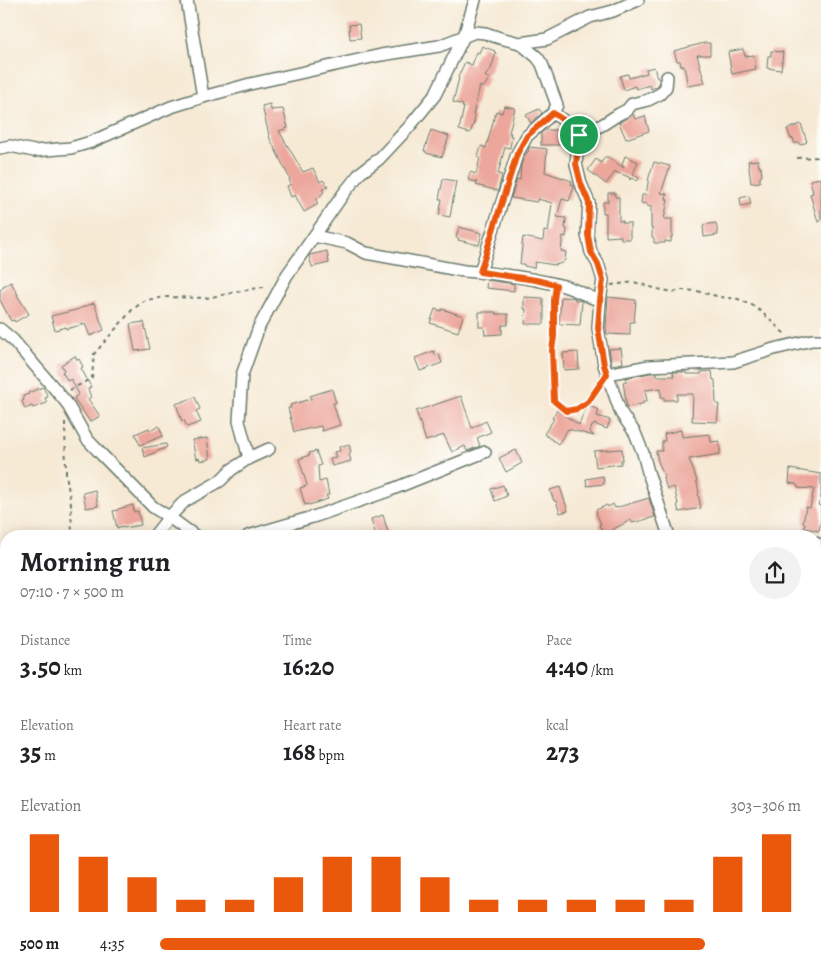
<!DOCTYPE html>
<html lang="en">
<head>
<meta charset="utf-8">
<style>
	body { margin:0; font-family:Alegreya,serif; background:#f2f2f2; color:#202124; height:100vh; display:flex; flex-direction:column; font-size:19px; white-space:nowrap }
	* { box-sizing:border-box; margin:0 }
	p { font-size:16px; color:#757577 }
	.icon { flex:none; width:28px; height:28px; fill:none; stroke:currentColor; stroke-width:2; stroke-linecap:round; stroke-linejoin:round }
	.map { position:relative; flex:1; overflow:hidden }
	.drawer { position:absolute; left:0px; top:530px; width:821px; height:444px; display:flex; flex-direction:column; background:#fff; border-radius:20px 20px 0 0; box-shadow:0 2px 12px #0003 }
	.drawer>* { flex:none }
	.pin { position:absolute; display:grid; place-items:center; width:42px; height:42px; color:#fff; margin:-21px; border:2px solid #fff; border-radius:50%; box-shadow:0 1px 5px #0007 }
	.round { display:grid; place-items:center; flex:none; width:52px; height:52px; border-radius:26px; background:#f2f2f2 }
	.head { display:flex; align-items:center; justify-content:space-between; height:85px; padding:0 20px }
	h1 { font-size:28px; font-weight:600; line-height:38px }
	.figures { display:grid; grid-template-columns:repeat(3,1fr); gap:8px; height:85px; padding:5px 20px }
	.figures div { display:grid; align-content:center }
	.figures b { font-size:25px; font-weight:600 }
	.figures small { font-size:14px; font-weight:400 }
	.figures p { font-size:14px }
	.chart { height:140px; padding:10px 20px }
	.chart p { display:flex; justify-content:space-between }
	.chart svg { width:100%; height:90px; margin-top:5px; stroke:#ea580c; stroke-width:6 }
	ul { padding:0 20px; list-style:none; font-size:16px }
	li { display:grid; grid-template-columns:80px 60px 1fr; align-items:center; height:38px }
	li i { height:12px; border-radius:6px; background:#ea580c }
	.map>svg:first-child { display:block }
	.building { fill:#eca69b }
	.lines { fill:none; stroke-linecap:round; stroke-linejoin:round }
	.street-casing { stroke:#6a7a6c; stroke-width:14 }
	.path { stroke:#6a7a6c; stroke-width:2; stroke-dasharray:4 4; stroke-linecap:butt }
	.street { stroke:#fff; stroke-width:11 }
	.route-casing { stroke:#fff; stroke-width:10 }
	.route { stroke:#ea580c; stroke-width:6 }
</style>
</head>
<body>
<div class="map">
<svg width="821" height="973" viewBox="0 0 821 973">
	<rect width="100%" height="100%" fill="#fdfcf7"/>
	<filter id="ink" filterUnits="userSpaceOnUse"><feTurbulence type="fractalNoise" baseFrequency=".02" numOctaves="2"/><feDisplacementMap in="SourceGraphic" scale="10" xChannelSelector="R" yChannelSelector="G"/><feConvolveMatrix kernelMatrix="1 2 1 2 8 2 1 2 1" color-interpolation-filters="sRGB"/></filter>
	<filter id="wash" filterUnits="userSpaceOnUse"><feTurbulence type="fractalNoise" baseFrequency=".0096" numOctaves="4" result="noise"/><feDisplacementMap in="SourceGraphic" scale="20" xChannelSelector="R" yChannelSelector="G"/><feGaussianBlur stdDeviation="1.12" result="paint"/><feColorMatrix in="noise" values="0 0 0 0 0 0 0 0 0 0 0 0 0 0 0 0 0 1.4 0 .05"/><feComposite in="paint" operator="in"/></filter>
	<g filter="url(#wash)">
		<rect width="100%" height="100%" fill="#f6ead5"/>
		<g id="blocks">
			<g class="building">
				<path d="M359 24 361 38 350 39 349 25Z"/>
				<path d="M704 43H710V55H697L705 83 688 86 684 66H681L680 61H677L674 51Z"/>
				<path d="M482 46 495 51 494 52 496 53 491 69 485 76 489 79 483 88 480 86 473 115 475 116 474 119 475 120 470 133 459 130 464 107H462L463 105 453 102 459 78 458 77 465 62 472 65 477 52 479 53Z"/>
				<path d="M743 49 745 56 754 55 756 69 732 74 728 52Z"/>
				<path d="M771 51 783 52 781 70 767 68 768 56H771Z"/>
				<path d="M654 67 657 78H659V84L656 87 651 89 650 85 636 89 635 86 624 90 620 76 628 74 629 78 647 73 646 69Z"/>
				<path d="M270 104 271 110 283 109 288 128 279 131 303 172 313 168 320 182 323 180 328 186 322 190 324 192 316 200 318 204 304 212 295 195 291 197 287 186 291 184 289 180 290 179 270 139 262 106Z"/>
				<path d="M504 106 515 108 509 133H511L510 136H512L510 148 505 147 498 174 502 175 498 191 476 185 477 182 468 180 470 172 476 174 480 158 478 157 481 146 486 148 496 111 502 113Z"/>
				<path d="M539 109 542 113 531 123 526 115Z"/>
				<path d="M633 114 635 119 645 116 649 131 626 139 619 123Z"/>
				<path d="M801 124 807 142 800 145 799 142 795 144 793 138 791 139 787 129Z"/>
				<path d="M431 130 449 136 442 157 426 153V151H424Z"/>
				<path d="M545 130H563L568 134V143H563V145H541V133Z"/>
				<path d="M529 147 547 149 545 172 572 181 571 184 573 185 574 187 569 201 562 199 557 217 566 218 565 228 567 229 566 237 563 236 561 251 566 252 565 260 562 263 555 265 535 262 534 268 524 266V264H520L523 237 543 241 544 231 548 232 552 203 538 199 537 202 511 198 517 179 520 180 521 165 524 157 527 152H528Z"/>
				<path d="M625 156 638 162 633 174 639 178 637 181 631 178 630 180 629 177 615 172 606 184 588 170 596 159 601 163 605 157H608L624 168 622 164Z"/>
				<path d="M758 160 759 167H761L762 176 760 177V182L751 183 748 161Z"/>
				<path d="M654 162 670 166 661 193 667 194 666 199 668 200 664 219H672V237H671V242L665 241V243H654V238L652 237V228H651V207L647 206V204L641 203 642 195H646L649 177Z"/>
				<path d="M821 178V221L818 222 810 194 813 193 810 180Z"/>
				<path d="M443 179 456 181 450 217 439 215 442 199H439Z"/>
				<path d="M608 193H615V197H619V221H623V223H630V239H621V236L606 237V213H603V202H608Z"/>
				<path d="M749 196 751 204 741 206 740 198Z"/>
				<path d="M716 223 718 235 704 237 703 225Z"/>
				<path d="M459 227 482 233 479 245 458 240 459 238H456Z"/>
				<path d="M327 251 329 263 312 267 309 256 310 255Z"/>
				<path d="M487 280 514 284V291L486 288Z"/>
				<path d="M11 282 18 295H17L29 314 15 322 14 320 11 321 0 300V290L4 287 3 286Z"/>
				<path d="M524 297 543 298V306H544V324H525L526 309H524Z"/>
				<path d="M561 297 575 298V300L582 301 580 325 559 324Z"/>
				<path d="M608 297 636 300 634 322H630V335L607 334 606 328Z"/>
				<path d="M94 303 104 330 90 336 85 324 66 329V327L55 330 51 316 76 310Z"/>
				<path d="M435 309 441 311 442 309 463 316 458 332 430 323Z"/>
				<path d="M479 312H496V314H508V325H502V334L485 335 484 327H479Z"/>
				<path d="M144 322 150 349 135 351 130 324Z"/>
				<path d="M621 348 623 363 612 365 609 349Z"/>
				<path d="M434 351 435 355 439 354 442 363 420 371 415 358Z"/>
				<path d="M578 352 579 369 564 370 563 353Z"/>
				<path d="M75 356 77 360 79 359 83 367 81 368 91 387 88 389 91 397 88 399 100 416 90 422 74 398 79 394 71 379 68 381 62 372 64 370 61 365Z"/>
				<path d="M712 371 713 380H715L716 404H719L717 422 692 421 693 394H677V400H664V397H661V388L645 390 647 401H643L644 403 641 404 627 407 623 382 627 381 626 378 650 373H657V376H674L673 372H686V374H701V372Z"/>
				<path d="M43 387 48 397 45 398 47 403 33 408 32 406 25 409 22 401 24 400 23 396 29 394 28 393Z"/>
				<path d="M332 389 336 403H333L340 425 322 431 321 426 294 432 288 408H291L290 405 311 399 310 396Z"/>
				<path d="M461 396 472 428 486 421 491 432 477 438 480 446 467 451 465 446 452 452 444 435 426 441 416 411Z"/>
				<path d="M195 397 200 409 196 411 201 422 187 427 184 420 182 421 176 404Z"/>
				<path d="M587 405 599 410 597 416 610 420 607 429 594 424 593 426H592L590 432 594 436 568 429 558 444 544 434 554 419 552 418 557 410 579 425Z"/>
				<path d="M159 426 163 436 140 445 135 434 149 428 150 431Z"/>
				<path d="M681 430 682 437 710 434 711 442 719 441 720 449V454L689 459 696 478 699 493 698 494 701 508 679 512 677 504H678L674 487 667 489 663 477 664 476 658 461 656 451H662V441H665L664 434Z"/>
				<path d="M207 438 210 459 200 461 199 458 196 459 192 440Z"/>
				<path d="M166 444 167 447 145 457 142 448Z"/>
				<path d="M349 444 351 453 349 454 351 461 332 466 330 458 336 457 334 452 340 451 339 447Z"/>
				<path d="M622 449 623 460H621V464L596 467 594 451Z"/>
				<path d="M516 450 522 463 506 472 499 458Z"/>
				<path d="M316 451 321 465 318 466 319 482 326 480 329 495H326L328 499 309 505 308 504 305 505 300 488 306 486 307 485 299 459 310 455 309 453Z"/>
				<path d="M790 469 821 474V496L818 505 821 506V520L819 531 804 528 805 523H803L806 507 810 508 814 489 798 488V486L796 485V484L789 483Z"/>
				<path d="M603 476 604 484 587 486 586 479Z"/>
				<path d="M503 485 507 496 495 501 491 489Z"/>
				<path d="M560 487 568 511 560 513 556 501H554L550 490Z"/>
				<path d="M95 490 98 506 86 508 83 493Z"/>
				<path d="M649 498 655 517 632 523 631 520 604 534 599 525 601 524 596 513H597L596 510 607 505 608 507 613 504 615 508Z"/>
				<path d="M133 505 134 512 138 511 141 525 123 528V526L117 528 113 511 118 510V509Z"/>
				<path d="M383 515 389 536H376L371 519Z"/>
			</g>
		</g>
	</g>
	<g filter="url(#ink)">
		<use href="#blocks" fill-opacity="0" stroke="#6a7a6c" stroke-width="1"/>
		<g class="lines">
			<g class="street-casing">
				<g id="street">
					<path d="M187 0 203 97"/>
					<path d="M520 43 537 57 542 64 557 105 553 113"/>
					<path d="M667 77 666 87 660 94 648 100 632 104 627 110 619 114 602 125 579 135 576 164 581 184 589 203 587 235 591 252 598 264 603 280 600 301 598 328 604 365 621 413 635 433 643 453 648 472 669 536"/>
					<path d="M0 148 10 146 34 151 71 148 91 142 171 107 203 97 250 84 381 55 439 46 475 32 485 33 500 38 520 43 547 39 590 17 613 11 638 0"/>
					<path d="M314 236 347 243 366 253 464 271C497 273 531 278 564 286 576 290 588 296 600 301"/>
					<path d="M480 272 517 154 527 136 553 113 566 122 579 135"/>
					<path d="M0 329 13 340 66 402 87 439 102 455 153 507 169 517 154 536"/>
					<path d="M607 374 649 366 733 362 774 349 812 340H821"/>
					<path d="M249 458 239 421 242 375 259 327 287 275 344 193 360 173 379 159 409 127 435 95 464 36 475 0"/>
					<path d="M195 536 169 517 185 501 220 481 231 470 249 458 269 449"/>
					<path d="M248 536 316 516 388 491 485 452"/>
					<path d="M815 543 821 545"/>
					<path d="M815 604 821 583"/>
					<path d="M815 650 821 652"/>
					<path d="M815 813 821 811"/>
					<path d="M505 968 511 973"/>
					<path d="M791 968 792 973"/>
					<path d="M15 973 17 968"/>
				</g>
			</g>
			<g class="path">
				<path d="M797 158 821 157"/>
				<path d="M611 285 634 282 657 289 674 292 679 290 697 291 720 297 738 299 754 306 772 321 780 330 787 335"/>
				<path d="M555 294 553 312 554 335 552 342V367L554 401 566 411C586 408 589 401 600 384"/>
				<path d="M70 390 92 378 94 354 132 310 145 300 167 297 206 298 268 286"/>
				<path d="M65 422 66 474 71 504 72 536"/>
			</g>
			<use href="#street" class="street"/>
		</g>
	</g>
	<g class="lines" filter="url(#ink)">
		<g class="route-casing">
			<path id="route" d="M553 113 566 122 579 135 576 164 581 184 589 203 588 235 591 252 598 264 603 280 600 301 598 328 604 365 607 374 588 402 577 409 566 411 554 401 552 350 554 336V300L556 285 536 280 480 272 517 154 527 136Z"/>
		</g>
		<use href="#route" class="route"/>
	</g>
</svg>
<div class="pin" style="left:579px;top:135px;background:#1e9e55"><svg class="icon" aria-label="arrive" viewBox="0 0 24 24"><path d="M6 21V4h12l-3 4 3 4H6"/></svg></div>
<section class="drawer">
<div class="head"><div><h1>Morning run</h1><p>07:10 · 7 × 500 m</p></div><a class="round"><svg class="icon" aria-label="share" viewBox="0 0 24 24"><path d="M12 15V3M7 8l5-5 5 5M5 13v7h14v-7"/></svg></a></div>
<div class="figures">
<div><p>Distance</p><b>3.50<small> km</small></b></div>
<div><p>Time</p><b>16:20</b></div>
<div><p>Pace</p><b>4:40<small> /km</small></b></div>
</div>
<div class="figures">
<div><p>Elevation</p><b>35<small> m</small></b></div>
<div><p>Heart rate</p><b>168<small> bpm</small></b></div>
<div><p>kcal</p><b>273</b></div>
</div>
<div class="chart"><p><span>Elevation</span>303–306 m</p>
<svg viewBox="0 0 160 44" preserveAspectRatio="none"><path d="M5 44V6M15 44V17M25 44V27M35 44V38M45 44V38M55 44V27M65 44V17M75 44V17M85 44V27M95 44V38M105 44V38M115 44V38M125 44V38M135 44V38M145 44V17M155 44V6"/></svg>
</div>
<ul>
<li><b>500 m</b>4:35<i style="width:85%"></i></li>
</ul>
</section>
</div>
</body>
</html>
